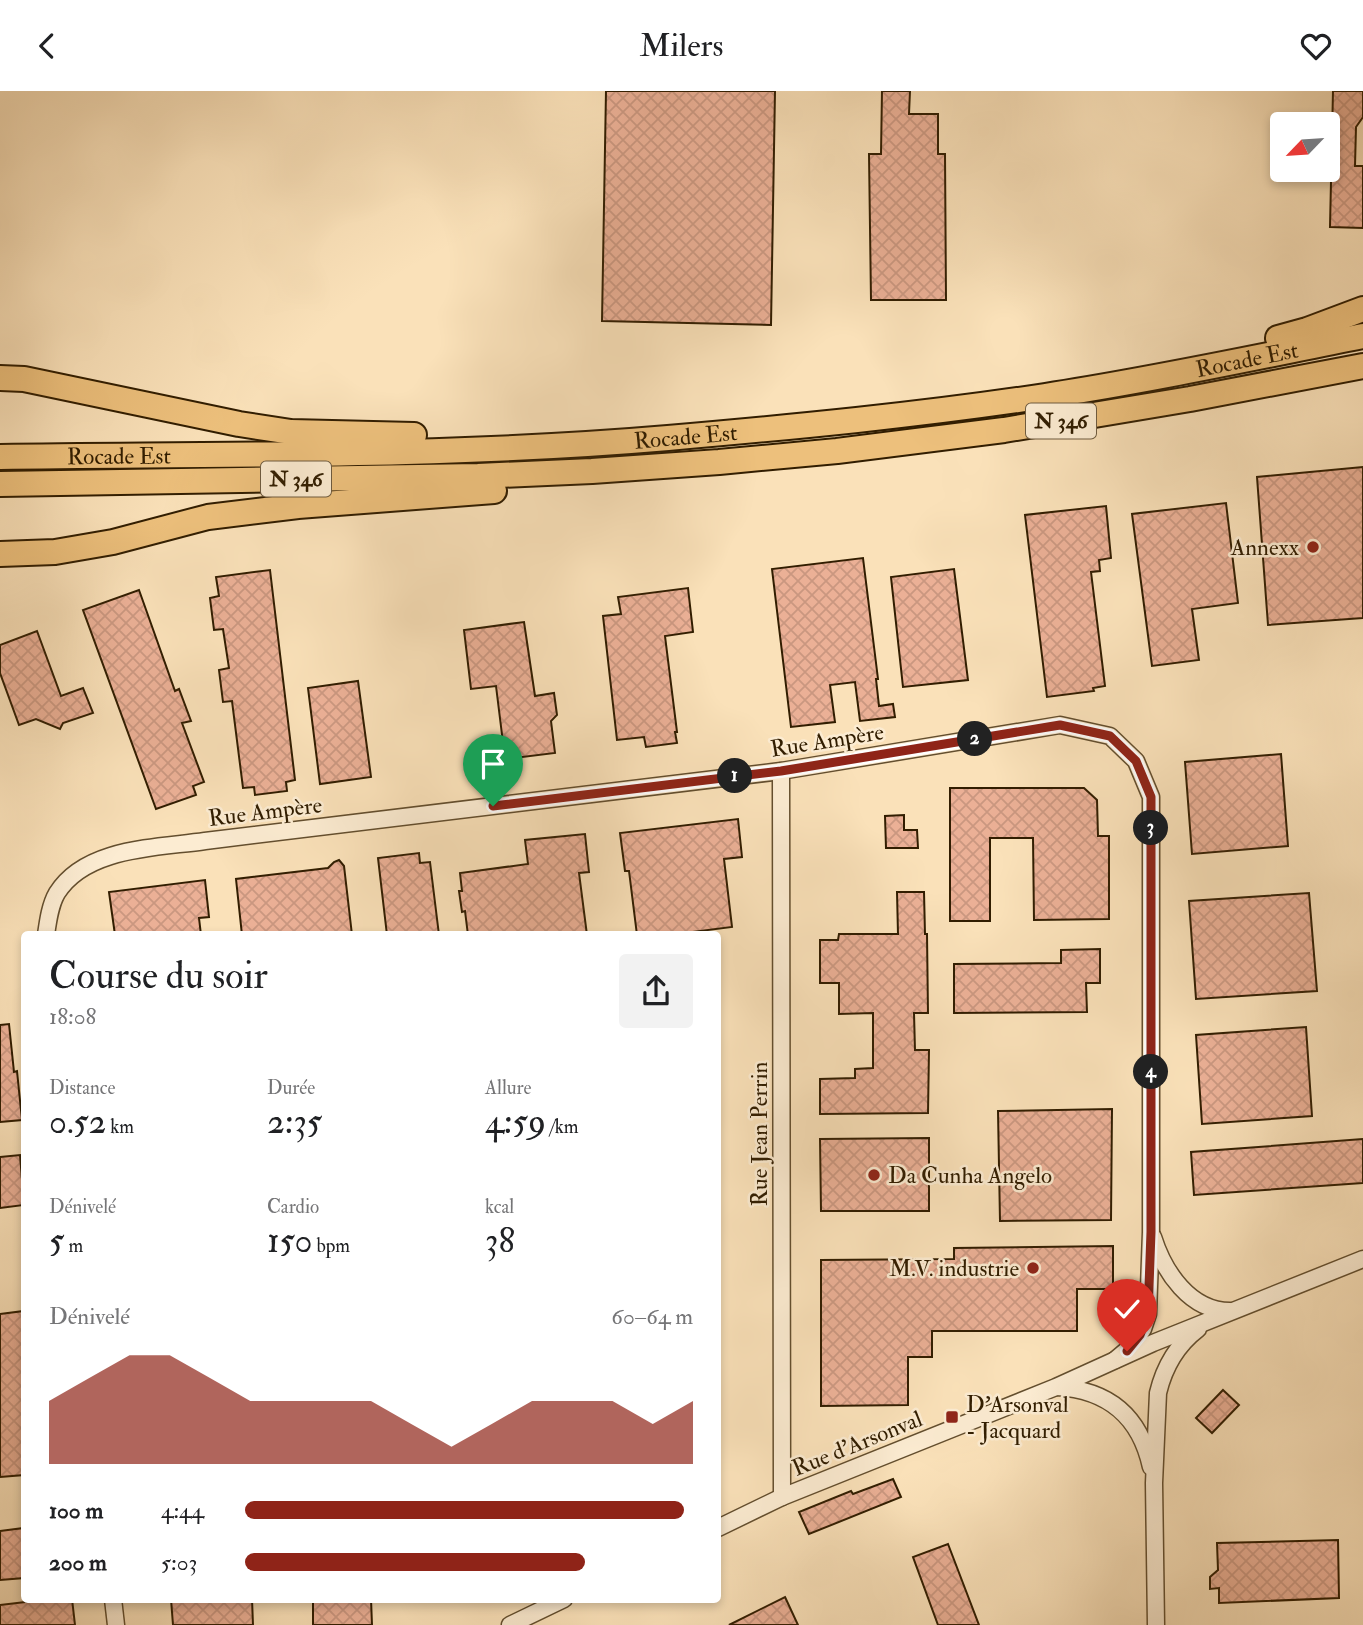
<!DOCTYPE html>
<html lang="fr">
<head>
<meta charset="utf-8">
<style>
	body { margin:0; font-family:"IM FELL Double Pica",serif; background:#f2f2f2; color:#202124; height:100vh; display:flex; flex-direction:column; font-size:26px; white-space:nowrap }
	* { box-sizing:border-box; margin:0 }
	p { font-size:23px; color:#757577 }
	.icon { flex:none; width:38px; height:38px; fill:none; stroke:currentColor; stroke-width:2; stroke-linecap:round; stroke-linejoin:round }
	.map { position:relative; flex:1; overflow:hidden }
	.sheet { position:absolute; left:21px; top:840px; width:700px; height:672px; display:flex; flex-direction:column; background:#fff; border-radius:7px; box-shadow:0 4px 10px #0003 }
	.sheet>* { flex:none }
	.needle { width:46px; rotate:245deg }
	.buttons { position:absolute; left:1270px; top:21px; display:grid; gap:14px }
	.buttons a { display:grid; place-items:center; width:70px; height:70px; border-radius:7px; background:#fff; box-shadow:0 4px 10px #0003; font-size:35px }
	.pin { position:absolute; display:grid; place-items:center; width:60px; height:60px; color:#fff; margin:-72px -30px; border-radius:50% 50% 50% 0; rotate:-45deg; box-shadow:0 0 7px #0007 }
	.pin .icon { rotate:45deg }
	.km { position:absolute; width:35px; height:35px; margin:-18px; border-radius:50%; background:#222; color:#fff; font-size:19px; line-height:35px; text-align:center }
	.round { display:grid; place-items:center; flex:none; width:74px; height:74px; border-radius:7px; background:#f2f2f2 }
	.headline { display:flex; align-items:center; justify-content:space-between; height:119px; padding:0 28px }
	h1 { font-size:38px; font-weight:600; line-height:52px }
	.metrics { display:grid; grid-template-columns:repeat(3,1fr); gap:10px; height:119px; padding:7px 28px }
	.metrics div { display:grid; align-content:center }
	.metrics b { font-size:35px; font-weight:600 }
	.metrics small { font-size:19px; font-weight:400 }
	.metrics p { font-size:19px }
	.chart { height:196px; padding:14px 28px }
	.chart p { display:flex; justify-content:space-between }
	.chart svg { width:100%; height:126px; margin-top:7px; fill:#8f2418; opacity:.7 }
	ul { padding:0 28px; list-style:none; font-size:23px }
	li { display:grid; grid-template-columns:112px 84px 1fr; align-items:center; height:52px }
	li i { height:18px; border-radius:9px; background:#8f2418 }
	header { display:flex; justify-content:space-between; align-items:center; height:91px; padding:0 28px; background:#fff; font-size:32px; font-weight:600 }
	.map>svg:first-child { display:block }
	.building { fill:url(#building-cross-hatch); stroke:#311d00; stroke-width:2 }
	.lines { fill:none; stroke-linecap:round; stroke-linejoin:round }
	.minor-casing { stroke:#634e2e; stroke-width:19 }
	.highway-casing { stroke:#311d00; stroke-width:28 }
	.minor { stroke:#fcecd2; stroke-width:16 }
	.highway { stroke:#edc07c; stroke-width:24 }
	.route-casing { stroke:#fff; stroke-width:14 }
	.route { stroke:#8f2418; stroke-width:9 }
	.poi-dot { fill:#8f2418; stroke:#fcecd2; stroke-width:2.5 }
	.labels { text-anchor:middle; stroke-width:5; stroke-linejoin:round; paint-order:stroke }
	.shield { fill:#fcecd2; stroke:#6e5b3f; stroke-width:2 }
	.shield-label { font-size:21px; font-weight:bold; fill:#311d00 }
	.street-label { font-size:23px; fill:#311d00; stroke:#fcecd2 }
	.poi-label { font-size:23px; fill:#311d00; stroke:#fcecd2; text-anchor:end }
</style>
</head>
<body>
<header><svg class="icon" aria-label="back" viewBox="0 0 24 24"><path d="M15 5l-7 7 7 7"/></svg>Milers<svg class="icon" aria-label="heart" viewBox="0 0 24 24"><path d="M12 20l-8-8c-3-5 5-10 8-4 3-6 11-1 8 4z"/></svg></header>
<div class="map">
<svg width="1363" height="1534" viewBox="0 0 1363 1534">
	<defs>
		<pattern id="building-cross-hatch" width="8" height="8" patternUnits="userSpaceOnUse" patternTransform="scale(1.75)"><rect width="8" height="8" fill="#ebb096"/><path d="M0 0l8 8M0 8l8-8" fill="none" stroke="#ca9780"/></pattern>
	</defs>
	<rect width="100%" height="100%" fill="#fae1b9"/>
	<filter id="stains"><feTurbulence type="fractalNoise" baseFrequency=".00286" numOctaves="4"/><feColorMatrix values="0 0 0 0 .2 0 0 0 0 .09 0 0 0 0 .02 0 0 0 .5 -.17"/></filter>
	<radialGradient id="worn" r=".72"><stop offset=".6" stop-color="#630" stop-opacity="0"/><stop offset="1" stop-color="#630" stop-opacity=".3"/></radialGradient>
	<g class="building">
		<path d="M606 0H775L771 234 602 230Z"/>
		<path d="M882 0H910L909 23H938V63H945L946 209H871L869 63H881Z"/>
		<path d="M1333 0H1363V26L1356 36 1355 75H1363V137L1330 136Z"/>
		<path d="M1363 376V527L1268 534 1257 386Z"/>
		<path d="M1226 412 1238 512 1192 518 1199 569 1152 575 1132 423Z"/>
		<path d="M1106 415 1111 467 1099 469 1100 480 1091 481 1105 595 1093 597 1094 600 1047 606 1025 424Z"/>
		<path d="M863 467 878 588H876L879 615 893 613 895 626 860 630 855 591 830 594 835 631 791 636 772 478Z"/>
		<path d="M954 478 968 589 903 596 891 486Z"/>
		<path d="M270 479 295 689 286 691 287 700 255 704 254 696 243 697 232 610 223 611 219 579 229 577 223 538 214 539 210 507 219 505 216 486Z"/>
		<path d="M688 497 693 541 665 545 677 641H675L677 652 646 656 644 646 617 649 603 525 621 523 618 506Z"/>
		<path d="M139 499 175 600 179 598 191 630 182 632 204 691 193 695 196 704 156 718 83 519Z"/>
		<path d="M524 531 535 605 554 602 557 624 551 630 555 662 505 668 496 595 471 598 464 539Z"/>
		<path d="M37 540 61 605 83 597 93 622 63 632 60 638 36 628 19 634 0 582V554Z"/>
		<path d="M358 590 371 686 320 693 308 597Z"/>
		<path d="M1281 663 1288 755 1192 763 1185 671Z"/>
		<path d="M950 697H1084L1097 709 1098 745H1109V828L1034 829 1033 747H990V830H950Z"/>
		<path d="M904 724V739H917L918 757H886L885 725Z"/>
		<path d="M738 728 742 766 724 768 732 836 669 844H637L629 780H625L620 742Z"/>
		<path d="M585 743 589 781 579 782 587 844H468L465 820 462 821 459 800H462L460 782 528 773 525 749Z"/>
		<path d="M419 762 420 772 430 771 439 844H387L378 767Z"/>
		<path d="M339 769 344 775 352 844H242L236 788 328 777 334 771Z"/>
		<path d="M205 789 209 826 199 827 201 844H115L109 801Z"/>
		<path d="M897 801H924L925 843H927L928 922H914L915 959H929L928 1022 820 1023V988L855 987V978L873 977V922L839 923V892H820V849H838L839 843H898Z"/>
		<path d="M1309 802 1317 900 1196 908 1189 810Z"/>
		<path d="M1100 858V892H1086L1087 921 954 922V873L1061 872V859Z"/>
		<path d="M9 933 14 981 17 980 22 1029 0 1031V934Z"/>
		<path d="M1306 936 1312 1025 1202 1033 1196 944Z"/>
		<path d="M1112 1018 1111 1129 1000 1130 998 1020Z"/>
		<path d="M929 1047V1120H821L820 1048Z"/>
		<path d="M1363 1048V1092L1194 1104 1191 1061Z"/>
		<path d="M20 1064 24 1114 0 1117V1066Z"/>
		<path d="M1113 1155V1198H1077V1240H932V1266H908V1314L821 1315V1169L954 1168V1157Z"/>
		<path d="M24 1220V1384L0 1386V1223Z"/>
		<path d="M1223 1299 1239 1314 1212 1342 1196 1327Z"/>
		<path d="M893 1388 901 1406 809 1443 799 1421 851 1400 853 1403Z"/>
		<path d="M24 1437V1487L0 1489V1440Z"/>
		<path d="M1338 1449 1339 1507 1219 1512V1497L1210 1498V1486L1218 1479 1217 1452Z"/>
		<path d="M948 1453 979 1534H938L913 1466Z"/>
		<path d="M785 1506 798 1534H729Z"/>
		<path d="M51 1508H72L75 1534H0V1514Z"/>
		<path d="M171 1508H252L253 1534H173Z"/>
		<path d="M313 1508H371L372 1534H313Z"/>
	</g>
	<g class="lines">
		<g class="minor-casing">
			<g id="minor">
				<path d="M781 680 782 1406"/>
				<path d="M46 844C48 830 50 814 57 802 86 756 157 757 205 750L781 680 1060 634 1110 645 1136 670 1151 706V1141L1148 1223 1143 1238 1134 1253 1115 1269"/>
				<path d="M1153 1146C1164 1181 1190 1220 1230 1220"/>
				<path d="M1057 1296C1109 1299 1140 1326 1151 1376"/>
				<path d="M718 1437 782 1406 1056 1296 1153 1252 1363 1168"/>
				<path d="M113 1508 116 1534"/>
				<path d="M510 1534 564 1508"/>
				<path d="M1156 1534 1154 1392 1158 1302C1164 1277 1177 1254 1198 1238"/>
			</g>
		</g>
		<g class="highway-casing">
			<g id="highway">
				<path d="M1278 247 1307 239 1363 218"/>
				<path d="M0 287 24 288 239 333 291 341 414 344"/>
				<path id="s1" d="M0 366C222 363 446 366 668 347 794 336 920 324 1045 305 1151 289 1257 266 1363 245"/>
				<path d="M0 393 478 385 592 380 719 371 837 360 1004 339 1190 308 1363 275"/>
				<path d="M0 463 55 461 113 451 208 426 298 415 494 400"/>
			</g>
		</g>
		<use href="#minor" class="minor"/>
		<use href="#highway" class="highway"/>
	</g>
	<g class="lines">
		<g class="route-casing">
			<path id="route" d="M493 715 781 680 1060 634 1110 645 1136 670 1151 706V1141L1148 1223 1140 1244 1127 1260"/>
		</g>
		<use href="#route" class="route"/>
	</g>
	<g class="poi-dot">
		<circle cx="1313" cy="456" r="7"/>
		<circle cx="874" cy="1084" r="7"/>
		<circle cx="1033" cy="1177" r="7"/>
		<rect x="945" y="1319" width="14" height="14" rx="3.5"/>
	</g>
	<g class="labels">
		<g class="shield">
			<rect x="1026" y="312.5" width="70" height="35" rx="5"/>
			<rect x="261" y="370.5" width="70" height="35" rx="5"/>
		</g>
		<g class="shield-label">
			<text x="1061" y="337">N 346</text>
			<text x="296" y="395">N 346</text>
		</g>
		<g class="street-label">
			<text dy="8" stroke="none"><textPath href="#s1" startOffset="1253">Rocade Est</textPath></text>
			<text dy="8" stroke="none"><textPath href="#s1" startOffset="686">Rocade Est</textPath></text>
			<text dy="8" stroke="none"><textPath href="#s1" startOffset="119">Rocade Est</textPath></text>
			<text transform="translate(827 649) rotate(-9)" y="8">Rue Ampère</text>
			<text transform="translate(265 720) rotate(-7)" y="8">Rue Ampère</text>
			<text transform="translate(759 1043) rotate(-90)" y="8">Rue Jean Perrin</text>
			<text transform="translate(857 1352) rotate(-22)" y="8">Rue d'Arsonval</text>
		</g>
		<g class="poi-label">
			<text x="1299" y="464">Annexx</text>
			<text x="888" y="1092" text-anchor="start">Da Cunha Angelo</text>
			<text x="1019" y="1185">M.V. industrie</text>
			<text x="966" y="1321" text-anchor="start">D'Arsonval<tspan x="966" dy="26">- Jacquard</tspan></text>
		</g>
	</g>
	<rect width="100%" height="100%" filter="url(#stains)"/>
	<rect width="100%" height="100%" fill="url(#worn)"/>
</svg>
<div class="buttons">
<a><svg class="needle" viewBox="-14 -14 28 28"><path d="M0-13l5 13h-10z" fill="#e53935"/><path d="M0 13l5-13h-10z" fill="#757577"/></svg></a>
</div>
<div class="pin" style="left:493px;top:715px;background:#1e9e55"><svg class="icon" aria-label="arrive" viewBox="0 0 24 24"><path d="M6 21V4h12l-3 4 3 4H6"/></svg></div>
<div class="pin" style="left:1127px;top:1260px;background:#d93025"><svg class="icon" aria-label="check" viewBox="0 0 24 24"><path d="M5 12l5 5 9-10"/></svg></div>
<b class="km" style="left:735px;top:685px">1</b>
<b class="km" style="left:975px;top:648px">2</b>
<b class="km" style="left:1151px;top:737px">3</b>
<b class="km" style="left:1151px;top:981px">4</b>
<section class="sheet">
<div class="headline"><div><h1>Course du soir</h1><p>18:08</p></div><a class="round"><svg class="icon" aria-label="share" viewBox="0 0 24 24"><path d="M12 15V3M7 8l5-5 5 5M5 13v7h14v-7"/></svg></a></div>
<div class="metrics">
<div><p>Distance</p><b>0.52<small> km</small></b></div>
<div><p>Durée</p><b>2:35</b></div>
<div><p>Allure</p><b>4:59<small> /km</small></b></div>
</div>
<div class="metrics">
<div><p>Dénivelé</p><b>5<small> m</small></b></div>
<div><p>Cardio</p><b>150<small> bpm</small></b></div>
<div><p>kcal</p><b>38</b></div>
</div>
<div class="chart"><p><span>Dénivelé</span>60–64 m</p>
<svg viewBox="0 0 160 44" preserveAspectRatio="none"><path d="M0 44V22L10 14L20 6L30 6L40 14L50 22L60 22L70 22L80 22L90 30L100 38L110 30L120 22L130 22L140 22L150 30L160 22V44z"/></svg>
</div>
<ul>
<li><b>100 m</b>4:44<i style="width:98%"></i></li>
<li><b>200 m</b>5:03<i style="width:76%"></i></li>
</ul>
</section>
</div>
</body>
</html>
